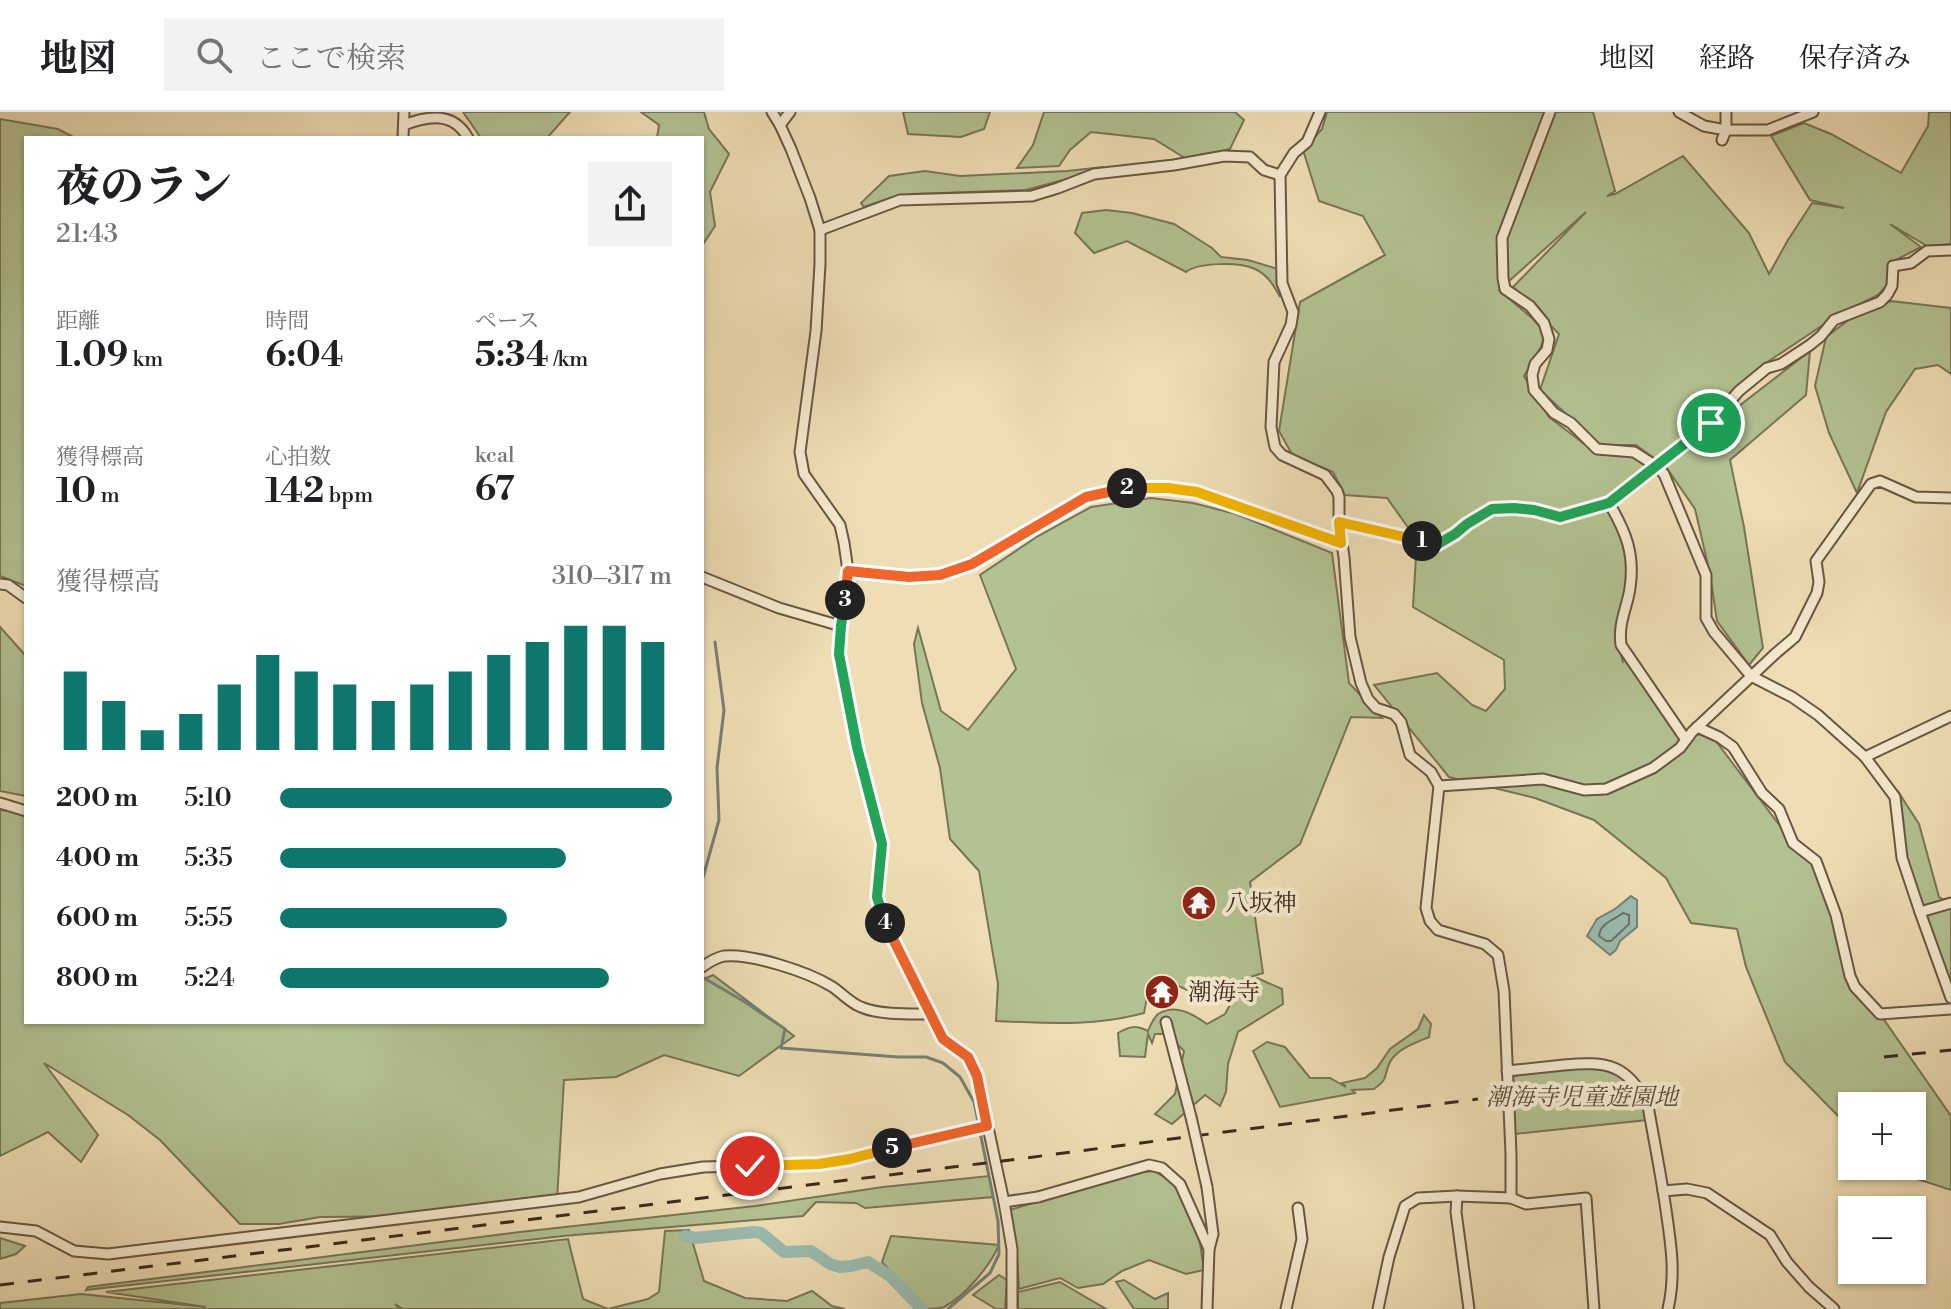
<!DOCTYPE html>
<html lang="ja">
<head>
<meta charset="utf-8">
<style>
	body { margin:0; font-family:"Libre Bodoni","Noto Serif JP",serif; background:#f2f2f2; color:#202124; height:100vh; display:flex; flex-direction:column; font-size:30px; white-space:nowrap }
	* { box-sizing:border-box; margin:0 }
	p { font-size:26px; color:#757577 }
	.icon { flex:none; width:44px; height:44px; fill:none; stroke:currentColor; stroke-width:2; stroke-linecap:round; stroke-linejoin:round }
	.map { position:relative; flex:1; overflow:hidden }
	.side { position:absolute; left:24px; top:24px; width:680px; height:888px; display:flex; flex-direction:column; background:#fff; border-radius:0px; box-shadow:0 2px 6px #0004 }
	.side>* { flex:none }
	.controls { position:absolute; left:1838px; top:980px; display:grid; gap:16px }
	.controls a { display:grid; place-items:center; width:88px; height:88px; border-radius:0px; background:#fff; box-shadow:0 2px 6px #0004; font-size:40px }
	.pin { position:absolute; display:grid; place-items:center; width:68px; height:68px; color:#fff; margin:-34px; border:4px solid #fff; border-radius:50%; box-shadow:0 2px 8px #0007 }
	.km { position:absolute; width:40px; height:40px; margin:-20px; border-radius:50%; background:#222; color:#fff; font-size:22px; line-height:40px; text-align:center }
	.round { display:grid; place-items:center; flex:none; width:84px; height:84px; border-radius:0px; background:#f2f2f2 }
	.summary { display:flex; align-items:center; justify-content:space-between; height:136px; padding:0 32px }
	h1 { font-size:44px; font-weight:800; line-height:60px }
	.metrics { display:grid; grid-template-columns:repeat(3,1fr); gap:12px; height:136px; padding:8px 32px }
	.metrics div { display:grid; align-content:center }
	.metrics b { font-size:34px; font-weight:800 }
	.metrics small { font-size:22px; font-weight:400 }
	.metrics p { font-size:22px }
	.chart { height:224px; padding:16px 32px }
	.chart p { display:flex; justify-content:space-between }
	.chart svg { width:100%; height:144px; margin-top:8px; stroke:#0f766e; stroke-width:6 }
	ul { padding:0 32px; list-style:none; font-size:26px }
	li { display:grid; grid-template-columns:128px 96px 1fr; align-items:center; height:60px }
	li i { height:20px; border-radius:10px; background:#0f766e }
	header { display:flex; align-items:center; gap:48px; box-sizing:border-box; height:112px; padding:0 40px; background:#fff; border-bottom:2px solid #e0e0e0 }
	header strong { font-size:38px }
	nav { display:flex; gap:44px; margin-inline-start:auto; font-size:28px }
	.search { width:560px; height:72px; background:#f2f2f2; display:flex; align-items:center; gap:20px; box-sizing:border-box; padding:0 28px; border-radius:0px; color:#757577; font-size:30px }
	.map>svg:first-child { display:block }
	.green { fill:#b3c292; stroke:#787558; stroke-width:2 }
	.water { fill:#9abcb1; stroke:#758176; stroke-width:2 }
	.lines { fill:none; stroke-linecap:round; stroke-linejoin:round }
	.shore { stroke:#6c7268; stroke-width:2 }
	.stream { stroke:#758176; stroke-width:3 }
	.canal { stroke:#9abcb1; stroke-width:12 }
	.street-casing { stroke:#6a5644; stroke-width:13 }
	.street { stroke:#f5eacf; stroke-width:9 }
	.rail { stroke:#3d281e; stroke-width:3; stroke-dasharray:14 14; stroke-linecap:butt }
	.street-bridge-casing { stroke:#6a5644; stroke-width:13; stroke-linecap:butt }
	.street-bridge { stroke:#f5eacf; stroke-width:9 }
	.split-1-casing { stroke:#fff; stroke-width:16 }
	.split-2-casing { stroke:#fff; stroke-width:16 }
	.split-3-casing { stroke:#fff; stroke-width:16 }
	.split-4-casing { stroke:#fff; stroke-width:16 }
	.split-5-casing { stroke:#fff; stroke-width:16 }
	.split-6-casing { stroke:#fff; stroke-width:16 }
	.split-1 { stroke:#22a559; stroke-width:10 }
	.split-2 { stroke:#f5b400; stroke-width:10 }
	.split-3 { stroke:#f0652b; stroke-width:10 }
	.split-4 { stroke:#22a559; stroke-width:10 }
	.split-5 { stroke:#f0652b; stroke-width:10 }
	.split-6 { stroke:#f5b400; stroke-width:10 }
	.labels { text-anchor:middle; stroke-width:8; stroke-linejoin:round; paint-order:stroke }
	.poi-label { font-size:24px; fill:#3d281e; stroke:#f5eacf; text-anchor:start }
	.park-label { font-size:24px; font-style:italic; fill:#5a4e3b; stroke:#f5eacf }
</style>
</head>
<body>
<header>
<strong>地図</strong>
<div class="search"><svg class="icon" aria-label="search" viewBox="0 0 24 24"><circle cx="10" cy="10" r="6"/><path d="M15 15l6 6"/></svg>ここで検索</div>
<nav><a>地図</a><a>経路</a><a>保存済み</a></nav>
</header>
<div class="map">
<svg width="1951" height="1197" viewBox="0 0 1951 1197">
	<rect width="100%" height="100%" fill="#efdeb5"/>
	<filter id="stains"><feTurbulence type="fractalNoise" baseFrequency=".0025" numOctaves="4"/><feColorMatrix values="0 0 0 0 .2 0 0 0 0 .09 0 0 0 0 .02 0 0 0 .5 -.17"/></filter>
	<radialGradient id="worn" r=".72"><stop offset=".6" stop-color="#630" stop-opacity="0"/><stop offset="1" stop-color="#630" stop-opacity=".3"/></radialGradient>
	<g class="green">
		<path d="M463 0H570L547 26H481Z"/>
		<path d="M641 0H704L709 17 729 42 710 80 715 114 702 134V26H657L659 13Z"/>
		<path d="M903 0H990L984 17 961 25 908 22Z"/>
		<path d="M1044 0H1235L1244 8 1230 37 1188 48 1154 27 1091 20 1070 38 1059 54 1017 56 1033 33Z"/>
		<path d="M1327 0H1593L1615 79 1607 84 1615 82 1683 44 1749 121 1769 162 1788 128 1812 91 1844 96 1810 88 1771 24 1804 11 1831 22 1901 61 1928 14 1929 0H1951V132L1927 134 1890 112 1921 135 1888 152 1887 173 1878 183 1841 201 1763 253 1705 309 1655 347 1636 333H1600L1540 278 1559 222 1513 175 1586 100 1499 178 1533 207 1545 220 1541 235 1524 264 1549 305 1595 340 1633 343 1647 354 1609 391 1630 447 1619 533 1623 551 1621 533 1685 626 1709 620 1793 731 1818 755 1850 864 1880 902 1951 1004V1078L1902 1062 1891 1054H1912V994H1852V1018L1785 950 1746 855 1737 817 1691 811 1666 766 1594 708 1535 686 1449 665 1374 573 1437 561 1472 593 1486 599 1505 577 1504 548 1413 495 1417 428 1387 386 1345 383 1333 360 1293 344 1279 319 1300 190 1385 143 1363 104 1319 89 1303 38 1322 17Z"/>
		<path d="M0 7 58 17 75 26H26V474L0 464Z"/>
		<path d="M1103 55 1104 57 1026 78 913 82 887 87 864 95 861 91 889 64 925 59 960 64 1067 59Z"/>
		<path d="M1106 98 1132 101 1174 112 1212 136 1221 145 1248 148 1278 157 1280 185C1274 174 1268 163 1255 157 1240 150 1199 150 1186 160L1127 129 1094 141 1075 121 1082 101Z"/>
		<path d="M1891 189 1951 196V262L1938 253 1915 257 1886 300 1857 381 1829 321 1815 274 1826 225 1854 204Z"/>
		<path d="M1810 239 1806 283 1730 348 1744 415 1763 536 1749 553 1717 509 1710 462 1695 397 1664 352Z"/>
		<path d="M1151 386 1193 391 1236 402 1332 441 1349 571 1382 606 1351 605 1300 732 1250 770 1263 861 1196 882 1163 867 1150 870 1144 901C1093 915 1047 911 996 909L998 872 979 759 950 727 940 656 922 591 914 532 918 516 941 599 968 618 1016 557 980 463 1038 424 1091 395Z"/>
		<path d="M0 515 26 544V684L0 679Z"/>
		<path d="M1899 681 1919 712 1939 785 1951 792V884L1902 746Z"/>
		<path d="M0 698 26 701V910H702V868L713 863 794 924 739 964 664 943 616 965 564 968 557 1088 428 1104 320 1105 279 1112H240L160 1028 128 1003 44 951 98 1023 81 1050 48 1020 0 1044Z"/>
		<path d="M1257 866 1282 877 1283 892 1238 920 1228 952 1226 980 1220 994 1205 983 1172 1012 1155 1002 1175 982 1184 939 1167 922H1155L1152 931 1148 922 1145 945 1120 944 1118 921C1130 914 1136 913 1148 919 1150 914 1154 906 1158 902 1175 891 1193 902 1207 912L1225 902 1239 876Z"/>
		<path d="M1424 903 1431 912 1429 925C1417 930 1397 937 1390 950 1383 963 1390 966 1374 977L1352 978 1355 981 1280 995 1253 939 1267 930 1285 935 1310 966H1330L1346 975 1342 971 1365 966 1377 956 1390 937 1418 917Z"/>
		<path d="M1588 955C1621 958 1641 975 1647 1008L1515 1022 1512 964Z"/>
		<path d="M1154 1059 1172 1070 1189 1098 1200 1131 1204 1158 1186 1162 1149 1148 1122 1159 1103 1172 1078 1176 1060 1166 1019 1177 1017 1144 1010 1098 1124 1062Z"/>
		<path d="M989 1064 993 1085 865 1096 856 1091 816 1090 803 1104 563 1124 86 1178 88 1175 520 1120 755 1094 883 1075Z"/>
		<path d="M689 1118 704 1169 745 1186 787 1189 812 1179 832 1194 845 1197H403L395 1192 400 1197H0V1191L81 1182 206 1195 106 1180 568 1127 583 1187 608 1197 648 1187 659 1180 665 1119Z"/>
		<path d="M891 1124 999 1133C990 1154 965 1184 944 1195 939 1197 932 1197 925 1197L882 1150Z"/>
		<path d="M0 1126 25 1134 16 1142 0 1147Z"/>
		<path d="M999 1163 1007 1168 1005 1197H996L973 1183Z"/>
		<path d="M1124 1168 1155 1187 1168 1181V1197H1134L1116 1170Z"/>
		<path d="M1060 1170 1106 1197H1018V1180Z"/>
	</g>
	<path class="water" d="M1631 784 1637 788V815L1620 829 1616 838 1610 843 1587 824 1597 807 1615 797Z"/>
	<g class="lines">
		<path class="shore" d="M1623 801 1629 803V812L1611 829H1606L1599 824C1600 811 1614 808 1623 801Z"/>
		<g class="stream">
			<path d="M702 769 719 708 717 656 724 598 715 530"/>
			<path d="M702 865 745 890 785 917 781 936 898 945H926L943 951 960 965 974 990 998 1109 999 1142 990 1161 948 1197"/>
		</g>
		<path class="canal" d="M685 1124 695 1126 754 1120 761 1121 784 1140 811 1139 830 1152 840 1155 851 1154 868 1150 890 1164 922 1197"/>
		<g class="street-casing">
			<g id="street">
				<path d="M772 0 780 13 791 37 810 86 820 118V152L816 219 800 340 804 362 840 413 844 431 848 459 839 542 857 635 882 732 881 752 877 785 882 804 935 914 943 927 968 945 977 964 1004 1090 1012 1137V1197"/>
				<path d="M1320 0 1307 30 1294 41 1280 63 1282 171 1293 200 1291 213 1274 250 1271 315 1275 335 1282 343 1325 363 1337 379 1339 385V410L1344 445 1350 525 1361 571 1368 587 1376 596 1394 602 1401 610 1410 643 1431 660 1439 674 1426 796 1430 809 1438 818 1485 832 1498 843 1504 879 1511 1042V1086L1457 1084 1418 1086 1405 1094 1389 1145 1378 1197"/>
				<path d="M1550 0 1502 126 1503 166 1505 177 1530 194 1544 211 1549 227 1547 238 1535 252 1532 263 1534 278 1554 301 1571 311 1597 337 1634 340 1656 354 1664 362 1706 463V506L1714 520 1751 564 1792 585 1818 603 1865 645 1895 685 1902 746 1920 800 1951 886"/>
				<path d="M1679 0 1704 14 1726 18H1768L1813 0"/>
				<path d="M404 13C429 3 454 0 468 26"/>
				<path d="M780 13 790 0"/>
				<path d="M403 26 404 0"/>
				<path d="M1722 28 1726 18V0"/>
				<path d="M820 118 900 88 1032 84 1058 76 1094 62 1174 53 1224 44 1250 45 1264 58 1280 63"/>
				<path d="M1609 391C1626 420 1635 442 1630 476 1627 497 1618 510 1621 533L1686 628"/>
				<path d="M1339 410 1438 432 1455 422 1467 412 1492 397 1514 396 1534 398 1560 405 1609 391 1711 311 1739 279 1767 256 1781 252 1810 233 1821 224 1834 208 1880 190 1887 183 1892 174 1893 154 1911 151 1927 139 1951 138"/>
				<path d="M848 459 909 465 940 463 972 452 1086 385 1123 376H1168L1197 380 1341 431"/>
				<path d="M702 465 779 496 841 514"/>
				<path d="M0 472 8 473 26 486"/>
				<path d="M1697 615 1719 625 1733 635 1762 681 1779 697 1793 731 1816 749 1836 803 1850 864 1855 875 1880 902 1951 897"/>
				<path d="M1865 645 1951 604"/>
				<path d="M1439 674 1543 667 1584 678 1606 677 1653 656 1680 636 1692 620 1775 542 1795 525 1817 481 1819 470 1816 449 1871 372 1880 369 1916 385 1951 386"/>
				<path d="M0 691 26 699"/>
				<path d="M1920 800 1951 791"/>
				<path d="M702 855C709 850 715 846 724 844 751 841 808 860 831 874 841 880 850 891 861 895 879 903 910 902 929 902"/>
				<path d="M1166 910 1191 1005"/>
				<path d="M1507 959C1526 957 1545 955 1564 953 1607 949 1628 952 1648 994 1654 1028 1661 1063 1666 1098 1671 1132 1676 1163 1668 1197"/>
				<path d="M1663 1079 1687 1077 1707 1081 1770 1123 1787 1150 1809 1175 1834 1197"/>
				<path d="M1457 1084 1456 1100 1469 1197"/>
				<path d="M1511 1086 1526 1092 1586 1086 1594 1197"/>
				<path d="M1004 1090 1038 1085 1149 1053 1162 1056 1180 1072 1209 1137"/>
				<path d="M0 1115 36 1119 74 1139 108 1142 579 1085 660 1062 703 1055 819 1052 850 1047 987 1014"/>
				<path d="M1207 1197 1209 1137 1213 1122 1207 1075"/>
				<path d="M1286 1197 1302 1127 1298 1096"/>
			</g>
		</g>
		<use href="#street" class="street"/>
		<g class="rail">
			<path d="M1884 945 1951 938"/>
			<path d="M0 1173 1018 1047 1478 987"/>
		</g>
		<g class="street-bridge-casing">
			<path id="street-bridge" d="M1191 1005 1207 1075"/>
		</g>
		<use href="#street-bridge" class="street-bridge"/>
	</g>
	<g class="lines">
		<g class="split-1-casing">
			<path id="split-1" d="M1422 429 1438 432 1455 422 1467 412 1492 397 1514 396 1534 398 1560 405 1609 391 1711 311"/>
		</g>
		<g class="split-2-casing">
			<path id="split-2" d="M1127 376H1168L1197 380 1341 431 1339 410 1422 429"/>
		</g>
		<g class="split-3-casing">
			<path id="split-3" d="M845 488 848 459 909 465 940 463 972 452 1086 385 1127 376"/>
		</g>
		<g class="split-4-casing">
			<path id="split-4" d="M845 488 841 514 839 542 857 635 882 732 877 785 885 811"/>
		</g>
		<g class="split-5-casing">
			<path id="split-5" d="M885 811 943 927 968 945 977 964 987 1014 892 1036"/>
		</g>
		<g class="split-6-casing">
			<path id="split-6" d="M750 1054 819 1052 850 1047 892 1036"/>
		</g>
		<use href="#split-1" class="split-1"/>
		<use href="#split-2" class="split-2"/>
		<use href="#split-3" class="split-3"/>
		<use href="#split-4" class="split-4"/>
		<use href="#split-5" class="split-5"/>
		<use href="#split-6" class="split-6"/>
	</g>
	<defs>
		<g id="temple-disc" transform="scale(1.8)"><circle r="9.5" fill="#8f2418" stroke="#f5eacf"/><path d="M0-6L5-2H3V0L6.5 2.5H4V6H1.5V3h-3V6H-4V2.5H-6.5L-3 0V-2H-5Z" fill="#fff"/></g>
	</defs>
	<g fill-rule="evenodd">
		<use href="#temple-disc" x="1199" y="791"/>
		<use href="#temple-disc" x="1162" y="880"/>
	</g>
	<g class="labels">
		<g class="poi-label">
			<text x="1225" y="799">八坂神</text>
			<text x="1188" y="888">潮海寺</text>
		</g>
		<g class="park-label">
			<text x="1582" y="993">潮海寺児童遊園地</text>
		</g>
	</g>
	<rect width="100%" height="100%" filter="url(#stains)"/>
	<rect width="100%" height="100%" fill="url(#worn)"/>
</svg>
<div class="controls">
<a>+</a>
<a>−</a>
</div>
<div class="pin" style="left:1711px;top:311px;background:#1e9e55"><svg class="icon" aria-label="arrive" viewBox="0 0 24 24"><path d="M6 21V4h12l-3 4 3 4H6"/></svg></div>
<div class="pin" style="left:750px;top:1054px;background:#d93025"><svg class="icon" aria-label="check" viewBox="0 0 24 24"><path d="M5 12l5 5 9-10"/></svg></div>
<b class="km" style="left:1422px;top:429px">1</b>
<b class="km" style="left:1127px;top:376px">2</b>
<b class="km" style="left:845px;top:488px">3</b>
<b class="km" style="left:885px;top:811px">4</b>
<b class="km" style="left:892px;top:1036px">5</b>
<section class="side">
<div class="summary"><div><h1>夜のラン</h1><p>21:43</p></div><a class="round"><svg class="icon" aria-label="share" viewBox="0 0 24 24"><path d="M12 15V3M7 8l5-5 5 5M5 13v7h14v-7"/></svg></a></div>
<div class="metrics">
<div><p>距離</p><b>1.09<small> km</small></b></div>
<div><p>時間</p><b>6:04</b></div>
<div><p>ペース</p><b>5:34<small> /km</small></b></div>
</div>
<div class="metrics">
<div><p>獲得標高</p><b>10<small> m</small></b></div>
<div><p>心拍数</p><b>142<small> bpm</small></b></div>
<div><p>kcal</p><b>67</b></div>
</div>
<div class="chart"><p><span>獲得標高</span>310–317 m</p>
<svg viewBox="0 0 160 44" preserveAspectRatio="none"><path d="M5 44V20M15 44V29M25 44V38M35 44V33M45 44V24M55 44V15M65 44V20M75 44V24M85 44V29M95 44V24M105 44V20M115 44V15M125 44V11M135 44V6M145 44V6M155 44V11"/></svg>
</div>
<ul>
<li><b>200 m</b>5:10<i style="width:100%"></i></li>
<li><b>400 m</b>5:35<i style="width:73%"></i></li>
<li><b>600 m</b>5:55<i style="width:58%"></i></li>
<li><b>800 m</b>5:24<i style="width:84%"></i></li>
</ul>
</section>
</div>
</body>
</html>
